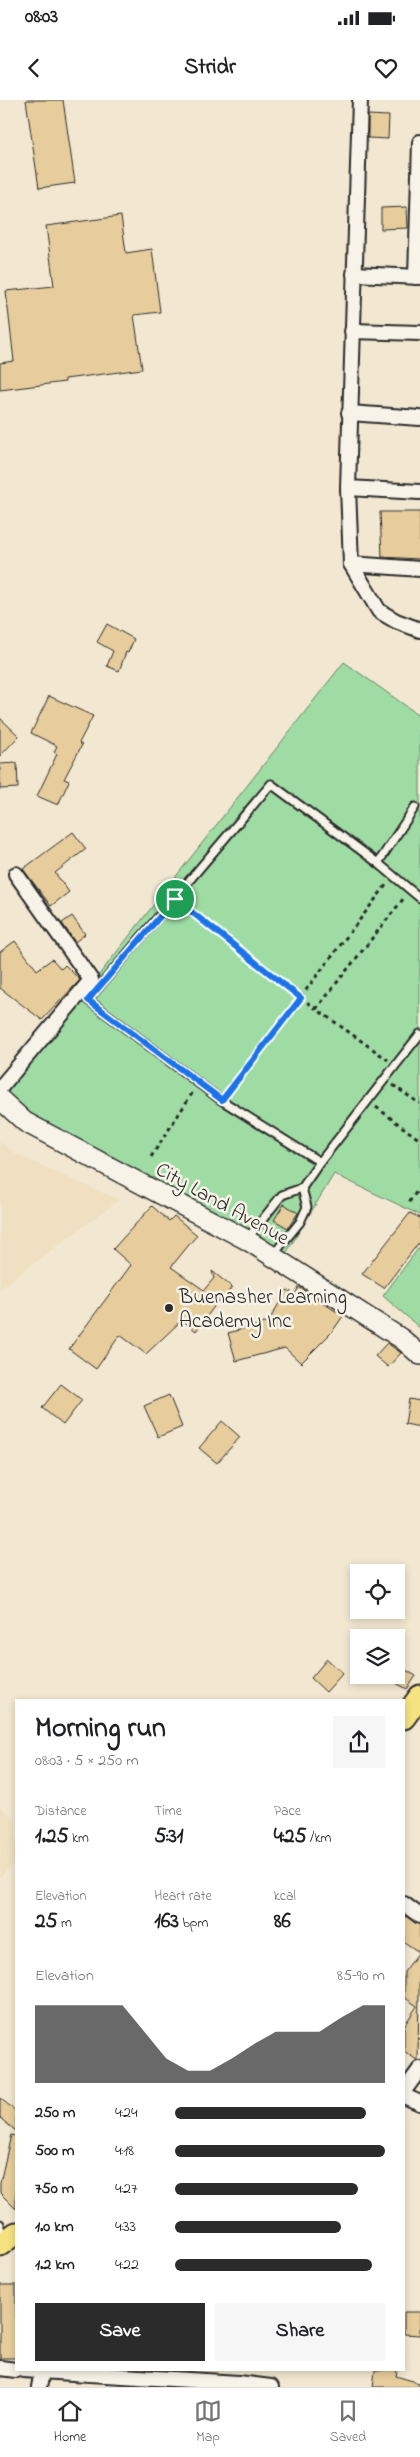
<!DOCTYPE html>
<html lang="en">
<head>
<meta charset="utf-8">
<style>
	body { margin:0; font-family:"Indie Flower",sans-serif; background:#f6f6f6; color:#202124; height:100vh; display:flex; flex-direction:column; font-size:19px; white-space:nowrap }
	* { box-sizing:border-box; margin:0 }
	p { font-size:16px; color:#757577 }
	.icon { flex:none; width:28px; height:28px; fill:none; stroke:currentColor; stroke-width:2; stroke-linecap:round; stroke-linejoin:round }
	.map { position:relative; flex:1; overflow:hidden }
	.panel { position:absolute; left:15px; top:1599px; width:390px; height:672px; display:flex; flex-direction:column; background:#fff; border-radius:0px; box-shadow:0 2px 8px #0003 }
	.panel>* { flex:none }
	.tools { position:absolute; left:350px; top:1464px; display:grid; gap:10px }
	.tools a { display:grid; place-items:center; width:55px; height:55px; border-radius:0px; background:#fff; box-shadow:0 2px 8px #0003; font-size:25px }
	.pin { position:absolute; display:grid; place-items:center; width:42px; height:42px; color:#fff; margin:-21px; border:2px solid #fff; border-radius:50%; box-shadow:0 1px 5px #0007 }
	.round { display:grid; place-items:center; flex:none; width:52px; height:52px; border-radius:0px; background:#f6f6f6 }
	.summary { display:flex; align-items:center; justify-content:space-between; height:85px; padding:0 20px }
	h1 { font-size:28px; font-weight:700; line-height:38px }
	.stats { display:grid; grid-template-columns:repeat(3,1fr); gap:8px; height:85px; padding:5px 20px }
	.stats div { display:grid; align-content:center }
	.stats b { font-size:21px; font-weight:700 }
	.stats small { font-size:14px; font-weight:400 }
	.stats p { font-size:14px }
	.chart { height:140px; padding:10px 20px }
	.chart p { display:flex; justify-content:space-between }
	.chart svg { width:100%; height:90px; margin-top:5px; fill:#2b2b2b; opacity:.7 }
	.primary-button { display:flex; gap:10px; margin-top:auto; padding:10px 20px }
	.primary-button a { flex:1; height:58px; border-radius:0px; background:#2b2b2b; color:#fff; font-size:20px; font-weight:700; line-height:58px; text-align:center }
	.primary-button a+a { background:#f6f6f6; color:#202124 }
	ul { padding:0 20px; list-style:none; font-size:16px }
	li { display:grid; grid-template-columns:80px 60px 1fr; align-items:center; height:38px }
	li i { height:12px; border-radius:6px; background:#2b2b2b }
	.status { display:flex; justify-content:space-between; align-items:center; height:35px; padding:0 25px; background:#fff; direction:ltr }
	.status svg { height:14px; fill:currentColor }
	header { display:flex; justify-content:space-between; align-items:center; height:65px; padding:0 20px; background:#fff; font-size:22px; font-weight:700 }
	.tab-bar { display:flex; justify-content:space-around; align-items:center; height:70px; border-top:1px solid #e0e0e0; background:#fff; font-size:14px; color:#757577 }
	.tab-bar a { display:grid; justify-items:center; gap:2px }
	.tab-bar .current { color:#2b2b2b }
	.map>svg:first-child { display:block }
	.built { fill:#efe0c1 }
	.green { fill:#9edca4; stroke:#648468 }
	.building { fill:#e7cd9c; stroke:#2b2b2b }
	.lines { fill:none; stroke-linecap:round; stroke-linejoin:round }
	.lane-casing { stroke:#2b2b2b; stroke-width:11 }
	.street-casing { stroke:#2b2b2b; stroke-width:18 }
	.secondary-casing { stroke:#2b2b2b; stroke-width:22 }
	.primary-casing { stroke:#2b2b2b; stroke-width:25 }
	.path { stroke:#2b2b2b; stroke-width:3; stroke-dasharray:4 4; stroke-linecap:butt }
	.lane { stroke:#f7f3e8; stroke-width:7 }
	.street { stroke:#f7f3e8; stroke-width:14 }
	.secondary { stroke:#f7f3e8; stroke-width:19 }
	.primary { stroke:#f5e382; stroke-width:21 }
	.route-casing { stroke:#fff; stroke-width:10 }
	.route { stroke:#1a73e8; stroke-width:6 }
	.poi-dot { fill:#2b2b2b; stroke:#f7f3e8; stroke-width:2 }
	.labels { text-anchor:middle; stroke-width:5; stroke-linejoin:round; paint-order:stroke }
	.street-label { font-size:21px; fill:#2b2b2b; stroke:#f7f3e8 }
	.poi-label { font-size:21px; fill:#2b2b2b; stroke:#f7f3e8; text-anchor:start }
</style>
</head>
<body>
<div class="status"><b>08:03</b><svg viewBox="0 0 49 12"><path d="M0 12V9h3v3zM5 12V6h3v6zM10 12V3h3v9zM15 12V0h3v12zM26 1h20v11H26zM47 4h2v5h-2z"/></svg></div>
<header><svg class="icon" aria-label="back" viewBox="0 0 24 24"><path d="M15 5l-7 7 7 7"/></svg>Stridr<svg class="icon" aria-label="heart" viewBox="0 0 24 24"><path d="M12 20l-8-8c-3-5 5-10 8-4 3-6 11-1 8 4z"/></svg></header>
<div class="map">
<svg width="420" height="2287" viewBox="0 0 420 2287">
	<rect width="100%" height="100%" fill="#f2e8d1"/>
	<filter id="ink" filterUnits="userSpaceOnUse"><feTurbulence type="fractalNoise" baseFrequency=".02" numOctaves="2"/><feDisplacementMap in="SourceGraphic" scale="10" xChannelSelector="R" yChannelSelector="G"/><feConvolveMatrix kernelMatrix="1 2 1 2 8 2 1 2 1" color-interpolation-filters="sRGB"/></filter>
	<g filter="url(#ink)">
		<g class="built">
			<path d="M0 1042 18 1055 119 1100 0 1189Z"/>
			<path d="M0 1706 16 1721V1761L0 1777Z"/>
		</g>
		<g class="green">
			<path d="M344 562 420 616V1115L334 1074 282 1160 35 1032 0 989 58 927Z"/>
			<path d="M420 1146V1228L383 1196Z"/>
		</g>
		<g class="building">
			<path d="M26 0H63L75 83 39 88Z"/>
			<path d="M368 15 389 16 388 39 368 38Z"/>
			<path d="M407 107 408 128 381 129V108Z"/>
			<path d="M121 116 126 153 152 149 160 212 134 215 142 269 65 279V282L0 290V263L14 261 6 191 54 186 46 126Z"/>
			<path d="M380 412H420V459L382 457Z"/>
			<path d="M107 524 134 539 128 553 126 552 119 571 107 566 113 551 97 542Z"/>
			<path d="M49 596 93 616 79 643 82 645 64 679 69 681 58 705 37 696 57 654 54 652 57 646 31 633Z"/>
			<path d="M0 618 19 636 0 656Z"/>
			<path d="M17 663 18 688 0 689V664Z"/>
			<path d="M73 732 86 749 55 773 69 792 51 806 23 769Z"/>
			<path d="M72 816 85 834 75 842 62 823Z"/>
			<path d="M15 841 37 870 52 859 61 869 65 865 80 880 42 920 0 888V852Z"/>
			<path d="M284 1104 298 1113 288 1128 274 1120Z"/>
			<path d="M152 1106 169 1121 174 1116 197 1135 171 1167 204 1190 214 1178 212 1171 232 1187 220 1202 219 1200 196 1231 182 1220 146 1254 120 1235 96 1269 69 1249 131 1165 113 1149Z"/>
			<path d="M410 1113 420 1118V1141L384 1188 362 1174Z"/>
			<path d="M299 1187 343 1216 332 1232 301 1263 285 1248 236 1261 228 1233 268 1222 287 1190 295 1194Z"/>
			<path d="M387 1243 401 1253 388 1267 375 1256Z"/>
			<path d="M61 1284 82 1300 63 1325 42 1308Z"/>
			<path d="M169 1295 182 1327 158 1337 144 1306Z"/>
			<path d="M409 1299 420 1301V1327L405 1324Z"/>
			<path d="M222 1321 240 1337 217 1363 199 1348Z"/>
			<path d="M327 1559 343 1573 326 1592 311 1578Z"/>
			<path d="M396 1564 416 1576 407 1589 396 1583Z"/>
			<path d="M406 1816 420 1825 418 1961 404 1951V1926L417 1906 404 1897V1872L419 1852 404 1842V1819Z"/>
			<path d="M0 1998 16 2011V2031L0 2018Z"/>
			<path d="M11 2035 16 2036V2109L0 2093V2083Z"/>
			<rect x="0" y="2185" width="16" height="73"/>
			<path d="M404 2212H420V2235L404 2234Z"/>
			<path d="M375 2270H397L396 2276 419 2283V2287H373Z"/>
		</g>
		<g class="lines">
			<g class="lane-casing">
				<g id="lane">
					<path d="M378 763 415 707"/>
					<path d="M420 798 378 763 271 684 88 900 221 1000 320 1062 420 934"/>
					<path d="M247 1139 282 1095 302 1088 320 1062"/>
					<path d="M273 1155 300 1122 307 1107 302 1088"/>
					<path d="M0 2124 5 2139"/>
				</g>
			</g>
			<g class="street-casing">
				<g id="street">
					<path d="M360 0 348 388 420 392"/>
					<path d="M354 174 420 177"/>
					<path d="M416 177 420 42"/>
					<path d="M352 231 420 233"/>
					<path d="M349 313 420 318"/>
					<path d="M348 388 351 464 379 511 396 521 420 530"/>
					<path d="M351 464 420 469"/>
					<path d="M0 988 91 880 16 774"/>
					<path d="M404 1804 420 1816"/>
					<path d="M404 1991 420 1969"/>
					<path d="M404 1996 420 2003"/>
					<path d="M0 2268 16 2270"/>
					<path d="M23 2270 239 2283 271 2287"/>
					<path d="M39 2287 42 2271"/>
				</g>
			</g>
			<g class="secondary-casing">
				<path id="secondary" d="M0 999 25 1022 247 1140 402 1239 420 1255"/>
			</g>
			<g class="primary-casing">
				<g id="primary">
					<path d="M404 1618 420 1596"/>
					<path d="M0 2145 16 2133"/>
				</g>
			</g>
			<g class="path">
				<path d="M181 804 301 898 388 960"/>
				<path d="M316 909 404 798"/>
				<path d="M393 985 420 1004"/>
				<path d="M228 992 387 784"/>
				<path d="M376 1007 420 1040"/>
				<path d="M151 1057 193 992"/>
				<path d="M409 1102 420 1087"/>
			</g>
			<use href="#lane" class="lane"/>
			<use href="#street" class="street"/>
			<use href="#secondary" class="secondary"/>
			<use href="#primary" class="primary"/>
		</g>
	</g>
	<g class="lines" filter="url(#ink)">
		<g class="route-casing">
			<path id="route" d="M175 799 301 898 222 1000 88 900Z"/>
		</g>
		<use href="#route" class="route"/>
	</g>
	<circle class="poi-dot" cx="169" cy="1208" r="5"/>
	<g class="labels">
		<g class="street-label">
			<text transform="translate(223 1103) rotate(29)" y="7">City Land Avenue</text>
		</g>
		<g class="poi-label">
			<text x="179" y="1203">Buenasher Learning<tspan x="179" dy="24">Academy Inc</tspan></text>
		</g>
	</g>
</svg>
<div class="tools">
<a><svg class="icon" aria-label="locate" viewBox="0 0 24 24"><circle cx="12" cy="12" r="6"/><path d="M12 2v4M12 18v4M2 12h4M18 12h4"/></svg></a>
<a><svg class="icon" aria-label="layers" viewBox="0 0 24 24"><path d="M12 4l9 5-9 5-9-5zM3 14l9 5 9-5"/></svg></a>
</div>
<div class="pin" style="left:175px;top:799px;background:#1e9e55"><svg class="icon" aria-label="arrive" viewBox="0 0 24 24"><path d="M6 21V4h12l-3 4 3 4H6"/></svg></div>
<section class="panel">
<div class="summary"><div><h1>Morning run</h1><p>08:03 · 5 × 250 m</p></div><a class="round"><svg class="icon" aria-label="share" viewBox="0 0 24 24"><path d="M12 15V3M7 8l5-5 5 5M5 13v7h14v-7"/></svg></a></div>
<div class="stats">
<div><p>Distance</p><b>1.25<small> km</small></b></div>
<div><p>Time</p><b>5:31</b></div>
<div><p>Pace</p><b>4:25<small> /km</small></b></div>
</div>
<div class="stats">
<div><p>Elevation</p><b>25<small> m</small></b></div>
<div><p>Heart rate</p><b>163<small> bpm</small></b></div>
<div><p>kcal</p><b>86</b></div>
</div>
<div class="chart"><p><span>Elevation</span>85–90 m</p>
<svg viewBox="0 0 160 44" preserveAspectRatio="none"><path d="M0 44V6L10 6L20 6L30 6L40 6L50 19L60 32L70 38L80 38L90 32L100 25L110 19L120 19L130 19L140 12L150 6L160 6V44z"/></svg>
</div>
<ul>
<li><b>250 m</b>4:24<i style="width:91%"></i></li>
<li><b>500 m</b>4:18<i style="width:100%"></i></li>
<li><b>750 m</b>4:27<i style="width:87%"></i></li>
<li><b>1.0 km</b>4:33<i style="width:79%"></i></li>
<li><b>1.2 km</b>4:22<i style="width:94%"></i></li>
</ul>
<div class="primary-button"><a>Save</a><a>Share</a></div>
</section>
</div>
<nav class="tab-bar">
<a class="current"><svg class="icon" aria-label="home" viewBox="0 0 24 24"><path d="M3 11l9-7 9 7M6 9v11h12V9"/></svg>Home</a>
<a><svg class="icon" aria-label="map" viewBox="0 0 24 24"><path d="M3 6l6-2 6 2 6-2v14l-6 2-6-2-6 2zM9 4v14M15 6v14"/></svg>Map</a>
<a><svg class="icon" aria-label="saved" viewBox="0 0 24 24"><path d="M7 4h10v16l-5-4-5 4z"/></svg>Saved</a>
</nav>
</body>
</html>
